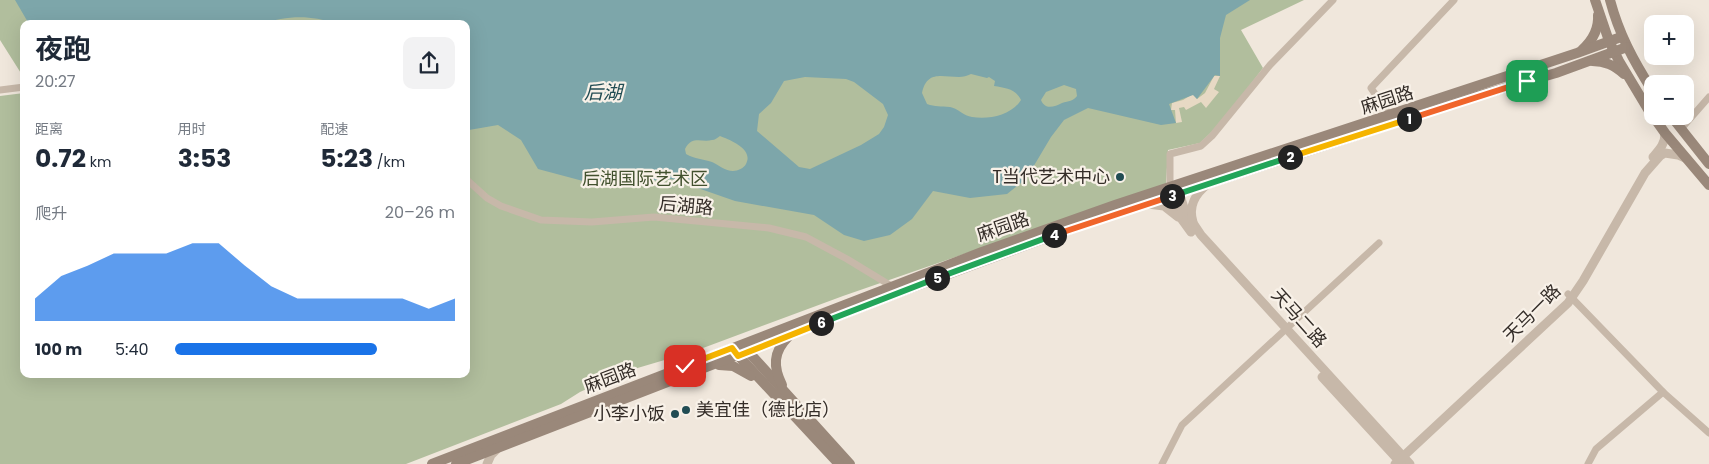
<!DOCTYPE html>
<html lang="zh">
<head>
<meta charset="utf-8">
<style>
	body { margin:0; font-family:Poppins,"Noto Sans SC",sans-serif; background:#f2f2f3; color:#1f2937; height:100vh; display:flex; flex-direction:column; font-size:19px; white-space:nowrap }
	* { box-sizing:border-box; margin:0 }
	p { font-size:16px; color:#747a83 }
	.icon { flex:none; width:28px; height:28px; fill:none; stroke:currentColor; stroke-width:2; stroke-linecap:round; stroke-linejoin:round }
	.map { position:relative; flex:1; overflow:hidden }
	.details { position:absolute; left:20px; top:20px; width:450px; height:358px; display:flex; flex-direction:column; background:#fff; border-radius:10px; box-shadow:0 5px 20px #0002 }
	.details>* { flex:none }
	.controls { position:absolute; left:1644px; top:15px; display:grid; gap:10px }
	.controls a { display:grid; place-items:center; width:50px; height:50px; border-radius:10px; background:#fff; box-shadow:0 5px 20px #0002; font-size:25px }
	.pin { position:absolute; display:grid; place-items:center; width:42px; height:42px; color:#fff; margin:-21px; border-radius:10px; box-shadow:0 2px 8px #0006 }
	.km { position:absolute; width:25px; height:25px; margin:-12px; border-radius:50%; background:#222; color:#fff; font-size:14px; line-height:25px; text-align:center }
	.round { display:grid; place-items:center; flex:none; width:52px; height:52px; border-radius:10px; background:#f2f2f3 }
	.head { display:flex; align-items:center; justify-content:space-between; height:85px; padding:0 15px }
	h1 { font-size:28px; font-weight:700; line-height:38px }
	.figures { display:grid; grid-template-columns:repeat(3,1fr); gap:8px; height:85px; padding:5px 15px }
	.figures div { display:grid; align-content:center }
	.figures b { font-size:25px; font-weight:700 }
	.figures small { font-size:14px; font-weight:400 }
	.figures p { font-size:14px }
	.chart { height:140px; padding:10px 15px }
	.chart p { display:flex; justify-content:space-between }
	.chart svg { width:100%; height:90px; margin-top:5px; fill:#1a73e8; opacity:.7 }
	ul { padding:0 15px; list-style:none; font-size:16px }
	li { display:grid; grid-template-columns:80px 60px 1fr; align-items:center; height:38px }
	li i { height:12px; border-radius:6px; background:#1a73e8 }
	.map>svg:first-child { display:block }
	.green { fill:#b1be9d }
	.plaza { fill:#e7d9c4 }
	.water { fill:#7da6aa; fill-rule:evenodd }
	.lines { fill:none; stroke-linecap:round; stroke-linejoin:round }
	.minor { stroke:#c7b8a9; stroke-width:7 }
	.tertiary { stroke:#c7b8a9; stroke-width:9 }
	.secondary { stroke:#9a887a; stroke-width:10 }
	.split-1-casing { stroke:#fff; stroke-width:10 }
	.split-2-casing { stroke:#fff; stroke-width:10 }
	.split-3-casing { stroke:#fff; stroke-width:10 }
	.split-4-casing { stroke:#fff; stroke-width:10 }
	.split-5-casing { stroke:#fff; stroke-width:10 }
	.split-6-casing { stroke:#fff; stroke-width:10 }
	.split-7-casing { stroke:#fff; stroke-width:10 }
	.split-1 { stroke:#f0652b; stroke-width:6 }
	.split-2 { stroke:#f5b400; stroke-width:6 }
	.split-3 { stroke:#22a559; stroke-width:6 }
	.split-4 { stroke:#f0652b; stroke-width:6 }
	.split-5 { stroke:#22a559; stroke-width:6 }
	.split-6 { stroke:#22a559; stroke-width:6 }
	.split-7 { stroke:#f5b400; stroke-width:6 }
	.poi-dot { fill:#214c53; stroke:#f8f1e8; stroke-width:2 }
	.labels { text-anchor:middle; stroke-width:4.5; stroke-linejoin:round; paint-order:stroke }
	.street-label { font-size:18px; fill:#342d28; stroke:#f8f1e8 }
	.poi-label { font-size:18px; fill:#342d28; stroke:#f8f1e8; text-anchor:end }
	.park-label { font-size:18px; fill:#42512e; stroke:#f8f1e8 }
	.water-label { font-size:19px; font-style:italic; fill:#214c53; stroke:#f8f1e8 }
</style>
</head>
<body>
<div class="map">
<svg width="1709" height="464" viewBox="0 0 1709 464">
	<rect width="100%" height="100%" fill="#f0e7dc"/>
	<path class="green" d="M0 0H1304L1241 30 1263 68 1221 123 1200 143 1168 150 1166 184 843 296 695 351 624 372 580 392 561 404 406 464H0V96L24 93V374H466V24H24V78L0 40Z"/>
	<path class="plaza" d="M1214 76H1220L1214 89 1219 92 1206 108 1201 102 1186 110 1184 107 1179 108 1182 122 1176 123 1175 110H1171L1172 103 1183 100 1193 94 1197 99 1205 93Z"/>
	<path class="water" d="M15 0H1250L1226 15 1220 38V76L1215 75 1197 99 1193 95 1169 104 1176 123 1161 125 1088 108 1064 120 1051 137 1026 179 1007 194 970 198 933 191 912 219 890 235 864 241 844 235 814 215 735 201 672 179 598 185 538 169 521 140 498 125 469 130 466 129V24H336C309 14 287 16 260 24H29ZM971 74 987 78 989 77 995 81 994 86C1006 88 1016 89 1021 100 1012 115 989 120 972 117 964 116 957 108 950 107 941 106 935 107 927 104L922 93C927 70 942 77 959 77 963 77 967 76 971 74ZM805 77 846 79 854 82 883 104 888 115 884 127 879 134 861 145 810 169 799 167 757 131 759 114 771 103 784 81ZM1064 85 1076 89 1077 96C1073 101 1069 101 1062 103 1054 107 1045 110 1041 100L1046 92ZM720 136C730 140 754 149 746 164 744 168 738 171 733 171 725 171 719 165 712 162 703 159 695 159 686 154L685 149C692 135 702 143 712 140 715 140 717 138 720 136Z"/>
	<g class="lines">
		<g class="minor">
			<path d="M0 90 24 87"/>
			<path d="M1390 116 1371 88 1454 0"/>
			<path d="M1681 129 1709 97"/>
			<path d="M466 179 487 198 501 206 541 220 592 222 654 217 769 228 806 237 847 259 893 287"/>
			<path d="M1170 187V154L1201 146 1212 136 1270 65 1333 0"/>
			<path d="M1568 294 1663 392"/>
			<path d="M1162 464 1182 425 1379 243"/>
			<path d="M1588 464 1596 449 1663 392 1709 433"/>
		</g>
		<g class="tertiary">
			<path d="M1653 157C1660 149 1665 144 1665 133"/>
			<path d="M1177 186 1185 211 1201 235 1410 464"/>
			<path d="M1171 190 1178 214 1191 232"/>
			<path d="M1148 204 1164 206 1178 217"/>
			<path d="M1193 222C1188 206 1196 193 1208 184"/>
			<path d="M1322 377 1401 463"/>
			<path d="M487 464 491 455 498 448"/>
			<path d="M1395 464 1568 303 1583 281 1645 173 1660 156 1665 153 1678 155 1687 159"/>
		</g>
		<g class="secondary">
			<path d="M1595 0 1609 41 1619 61 1652 116"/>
			<path d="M1610 0C1619 34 1633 60 1652 90"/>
			<path d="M1582 50C1593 40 1599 29 1598 15"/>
			<path d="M1592 61C1605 61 1614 65 1624 74"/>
			<path d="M1653 116 1665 133 1709 185"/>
			<path d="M1671 116 1709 164"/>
			<path d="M745 348 850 464"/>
			<path d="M734 351 839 464"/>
			<path d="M719 365 733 366 751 376"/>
			<path d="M782 385C773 367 773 352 788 337"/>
			<path d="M432 464 982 252 1115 205 1577 53 1621 37"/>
			<path d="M456 464 897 293 1081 225 1477 96 1556 73 1627 47"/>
		</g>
	</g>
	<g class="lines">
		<g class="split-1-casing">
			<path id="split-1" d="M1409 119 1527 81"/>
		</g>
		<g class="split-2-casing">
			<path id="split-2" d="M1290 157 1409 119"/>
		</g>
		<g class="split-3-casing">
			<path id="split-3" d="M1172 196 1290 157"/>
		</g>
		<g class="split-4-casing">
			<path id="split-4" d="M1054 235 1172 196"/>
		</g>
		<g class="split-5-casing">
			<path id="split-5" d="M937 278 1054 235"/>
		</g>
		<g class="split-6-casing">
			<path id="split-6" d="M821 323 937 278"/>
		</g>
		<g class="split-7-casing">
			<path id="split-7" d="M685 366 732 348 738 356 821 323"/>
		</g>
		<use href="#split-1" class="split-1"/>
		<use href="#split-2" class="split-2"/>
		<use href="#split-3" class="split-3"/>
		<use href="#split-4" class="split-4"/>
		<use href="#split-5" class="split-5"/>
		<use href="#split-6" class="split-6"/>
		<use href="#split-7" class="split-7"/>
	</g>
	<g class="poi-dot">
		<circle cx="1120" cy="177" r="5"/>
		<circle cx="686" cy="410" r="5"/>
		<circle cx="675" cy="414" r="5"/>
	</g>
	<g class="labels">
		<g class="street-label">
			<text transform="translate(1387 100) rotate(-18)" y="6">麻园路</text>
			<text transform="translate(686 206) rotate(5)" y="6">后湖路</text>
			<text transform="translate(1003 227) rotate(-19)" y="6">麻园路</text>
			<text transform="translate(1532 313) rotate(-45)" y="6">天马一路</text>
			<text transform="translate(1299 318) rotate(48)" y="6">天马二路</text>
			<text transform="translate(610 378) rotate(-21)" y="6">麻园路</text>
		</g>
		<g class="poi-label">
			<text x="1110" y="183">T当代艺术中心</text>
			<text x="696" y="416" text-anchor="start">美宜佳（德比店）</text>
			<text x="665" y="420">小李小饭</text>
		</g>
		<g class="park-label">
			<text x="645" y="185">后湖国际艺术区</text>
		</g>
		<g class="water-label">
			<text x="603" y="99">后湖</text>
		</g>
	</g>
</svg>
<div class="controls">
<a>+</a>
<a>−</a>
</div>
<div class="pin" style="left:1527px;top:81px;background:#1e9e55"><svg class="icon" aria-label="arrive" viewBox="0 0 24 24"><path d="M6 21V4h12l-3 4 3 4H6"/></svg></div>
<div class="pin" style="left:685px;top:366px;background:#d93025"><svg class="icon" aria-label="check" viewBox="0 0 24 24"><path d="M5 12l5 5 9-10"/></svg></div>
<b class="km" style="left:1409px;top:119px">1</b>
<b class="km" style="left:1290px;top:157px">2</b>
<b class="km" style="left:1172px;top:196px">3</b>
<b class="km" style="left:1054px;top:235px">4</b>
<b class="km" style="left:937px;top:278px">5</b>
<b class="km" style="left:821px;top:323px">6</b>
<section class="details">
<div class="head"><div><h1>夜跑</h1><p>20:27</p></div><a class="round"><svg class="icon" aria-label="share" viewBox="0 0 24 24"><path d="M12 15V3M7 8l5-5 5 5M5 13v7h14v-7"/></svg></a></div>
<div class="figures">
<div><p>距离</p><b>0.72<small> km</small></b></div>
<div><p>用时</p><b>3:53</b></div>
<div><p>配速</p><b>5:23<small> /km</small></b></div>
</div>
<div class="chart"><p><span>爬升</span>20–26 m</p>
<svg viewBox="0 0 160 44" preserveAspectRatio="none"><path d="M0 44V33L10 22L20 17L30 11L40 11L50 11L60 6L70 6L80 17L90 27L100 33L110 33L120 33L130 33L140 33L150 38L160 33V44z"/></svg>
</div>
<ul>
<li><b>100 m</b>5:40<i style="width:72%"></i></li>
</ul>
</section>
</div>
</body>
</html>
